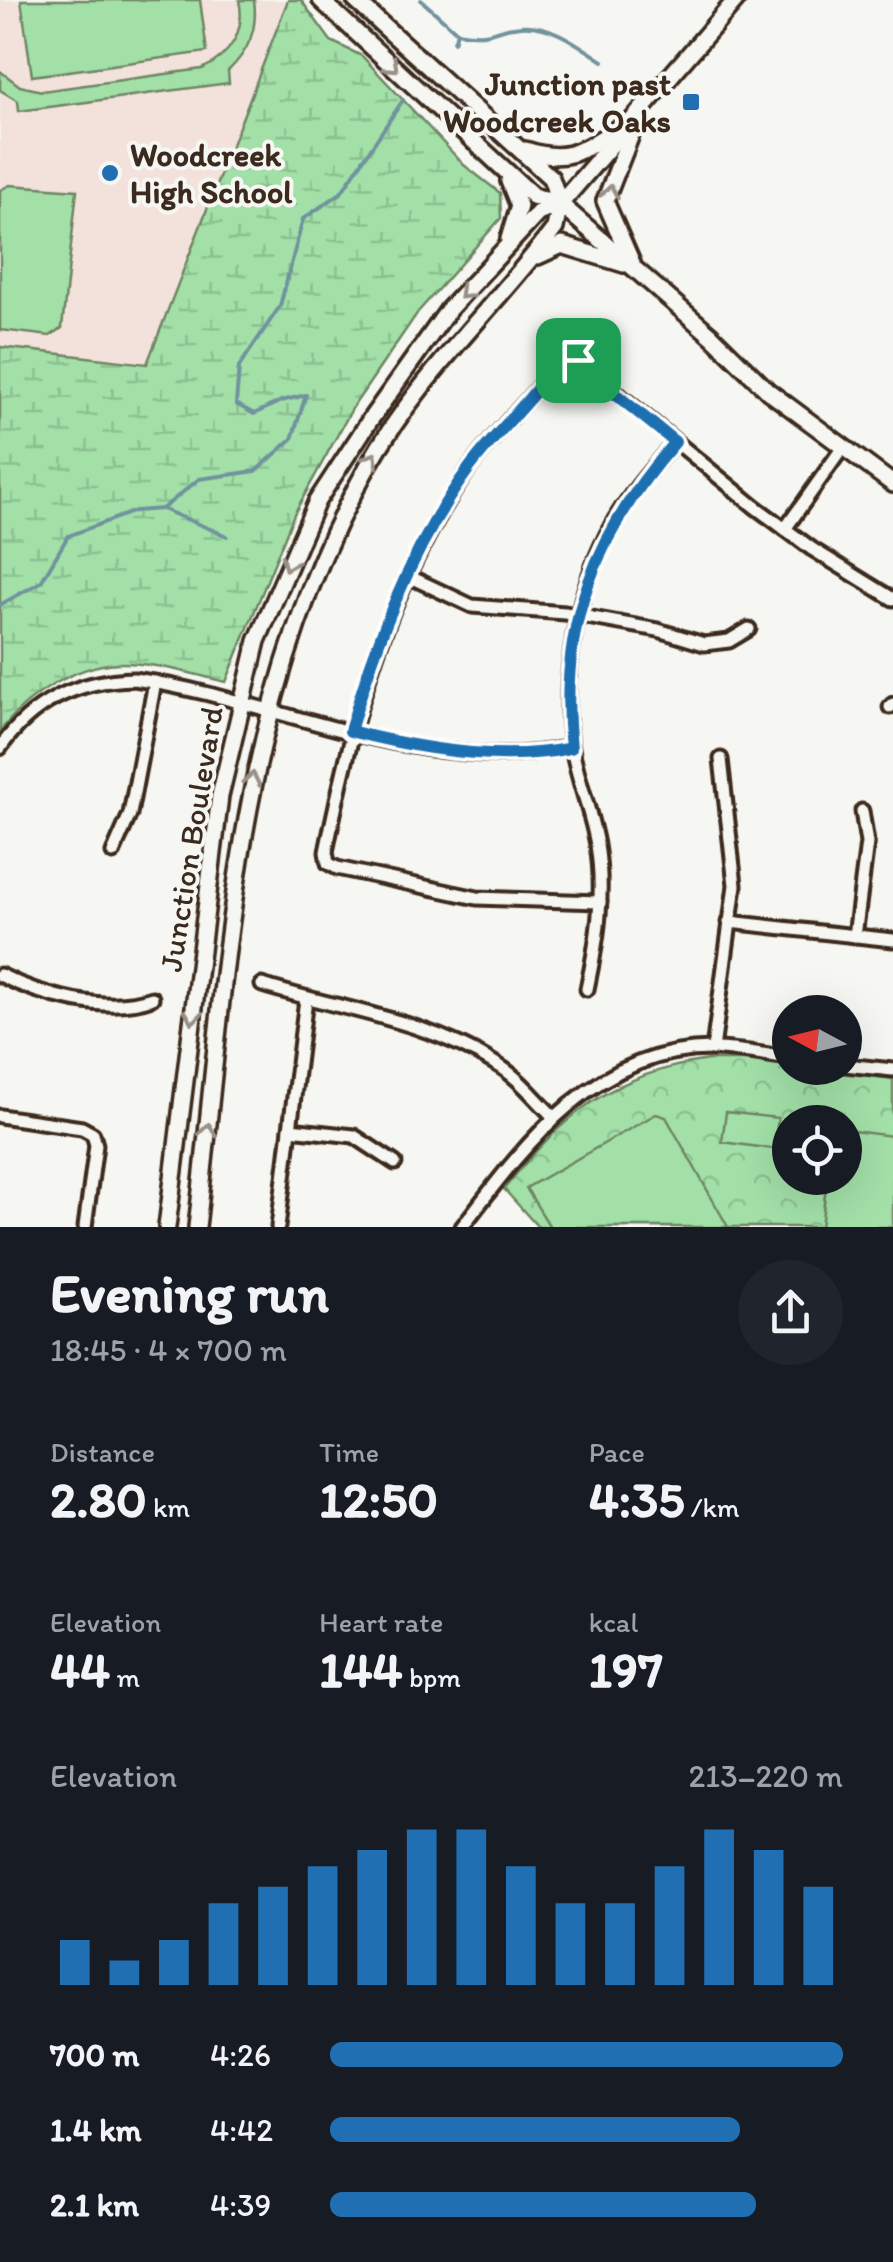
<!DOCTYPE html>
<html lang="en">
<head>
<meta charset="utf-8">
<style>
	body { margin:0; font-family:Itim,sans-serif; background:#20242c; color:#f1f3f6; height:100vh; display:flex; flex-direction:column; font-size:38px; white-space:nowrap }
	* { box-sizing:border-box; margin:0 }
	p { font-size:32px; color:#9ea1a6 }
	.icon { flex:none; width:55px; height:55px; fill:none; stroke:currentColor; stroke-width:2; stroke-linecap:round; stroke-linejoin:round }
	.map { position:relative; height:1227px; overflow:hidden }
	.panel { display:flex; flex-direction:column; background:#171b24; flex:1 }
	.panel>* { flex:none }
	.needle { width:65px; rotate:277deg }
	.fabs { position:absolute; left:772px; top:995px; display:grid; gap:20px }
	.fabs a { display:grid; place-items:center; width:90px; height:90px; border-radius:50%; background:#171b24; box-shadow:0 10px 40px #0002; font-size:50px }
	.pin { position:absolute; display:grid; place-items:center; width:85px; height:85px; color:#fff; margin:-42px; border-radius:20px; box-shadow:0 5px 15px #0006 }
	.round { display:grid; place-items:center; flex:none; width:105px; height:105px; border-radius:52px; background:#20242c }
	.overview { display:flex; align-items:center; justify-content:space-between; height:170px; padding:0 50px }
	h1 { font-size:55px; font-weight:800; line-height:75px }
	.stats { display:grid; grid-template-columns:repeat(3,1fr); gap:15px; height:170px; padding:10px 50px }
	.stats div { display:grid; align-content:center }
	.stats b { font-size:50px; font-weight:800 }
	.stats small { font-size:28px; font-weight:400 }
	.stats p { font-size:28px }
	.chart { height:280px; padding:20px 50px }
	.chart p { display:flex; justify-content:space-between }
	.chart svg { width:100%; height:180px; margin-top:10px; stroke:#1f6fb2; stroke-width:6 }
	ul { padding:0 50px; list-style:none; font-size:32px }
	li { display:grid; grid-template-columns:160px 120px 1fr; align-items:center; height:75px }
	li i { height:25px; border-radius:12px; background:#1f6fb2 }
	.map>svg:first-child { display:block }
	.built { fill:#f3e2db }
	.wetland { fill:url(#wetland-marsh); stroke:#6e8563; stroke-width:2.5 }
	.park { fill:url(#park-crowns); stroke:#6e8563; stroke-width:2.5; fill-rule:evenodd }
	.pitch { fill:#a2e0a8; stroke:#6e8563; stroke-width:2.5 }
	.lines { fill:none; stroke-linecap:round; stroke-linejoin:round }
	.stream { stroke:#70939e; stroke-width:4 }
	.minor-casing { stroke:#3b2a1e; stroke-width:19 }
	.secondary-casing { stroke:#3b2a1e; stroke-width:22 }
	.minor { stroke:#f6f6f2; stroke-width:11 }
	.secondary { stroke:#f6f6f2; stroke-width:15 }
	.oneway { stroke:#989088 }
	.route-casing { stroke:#fff; stroke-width:20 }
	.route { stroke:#1f6fb2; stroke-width:12 }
	.poi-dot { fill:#1f6fb2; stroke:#f6f6f2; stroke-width:4 }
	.labels { text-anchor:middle; stroke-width:8; stroke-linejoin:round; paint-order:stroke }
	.poi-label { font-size:32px; font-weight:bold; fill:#3b2a1e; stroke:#f6f6f2; text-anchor:end }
	.street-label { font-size:32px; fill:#3b2a1e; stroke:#f6f6f2 }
</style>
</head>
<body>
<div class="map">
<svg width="893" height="1227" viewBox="0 0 893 1227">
	<defs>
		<pattern id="wetland-marsh" width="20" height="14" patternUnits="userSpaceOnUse" patternTransform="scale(2.5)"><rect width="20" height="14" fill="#a2e0a8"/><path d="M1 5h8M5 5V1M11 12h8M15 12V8" fill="none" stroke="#8cc090"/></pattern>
		<pattern id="park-crowns" width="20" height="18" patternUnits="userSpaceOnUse" patternTransform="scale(2.5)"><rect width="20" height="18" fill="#a2e0a8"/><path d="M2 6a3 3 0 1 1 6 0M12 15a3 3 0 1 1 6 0" fill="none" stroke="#8cc090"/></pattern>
	</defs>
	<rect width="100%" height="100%" fill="#f6f6f2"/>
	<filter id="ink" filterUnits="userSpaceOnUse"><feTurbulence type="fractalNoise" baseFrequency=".01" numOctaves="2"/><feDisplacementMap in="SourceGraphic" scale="20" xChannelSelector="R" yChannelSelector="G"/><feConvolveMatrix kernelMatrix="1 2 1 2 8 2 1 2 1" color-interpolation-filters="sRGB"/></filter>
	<g filter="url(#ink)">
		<path class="built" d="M0 0H288L147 365 0 346Z"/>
		<path class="wetland" d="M288 0H301L331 41 362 56 464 165 500 193 501 218 418 312 353 407 294 514 226 682C192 674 153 662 118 663 75 665 24 698 0 732V347L147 364Z"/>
		<path class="park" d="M708 1060H750L893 1079V1227H538L504 1189C563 1115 611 1074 708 1060ZM790 1122H845V1178H790Z"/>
		<g class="pitch">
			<path d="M21 0H200L207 52 32 76Z"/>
			<path d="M239 0H254C258 29 249 51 228 71L229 83 19 111 18 101 0 90V71L20 86 42 91 202 69C230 56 246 31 239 0Z"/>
			<path d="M10 185 77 190 62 328 50 336 0 330V190Z"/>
			<path d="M726 1112 778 1118 774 1149 722 1142Z"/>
			<path d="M656 1114 666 1117 728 1227H550L526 1188Z"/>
			<path d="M845 1130 893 1136V1227H821L827 1178H845Z"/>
		</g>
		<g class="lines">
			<g class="stream">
				<path d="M421 0 457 32 454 42"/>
				<path d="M457 32C495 39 491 28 521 26 553 24 578 45 603 61"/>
				<path d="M162 509 227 536"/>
				<path d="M0 605 41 582 68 536 135 511 162 509 199 479 256 471 292 439 306 395 281 401 254 414 236 404 239 367 280 306 303 219 341 193 403 100"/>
			</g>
			<g class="minor-casing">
				<g id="minor">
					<path d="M785 529 841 450"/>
					<path d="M408 576 472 606 565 613 658 630 704 644 729 641 749 629"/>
					<path d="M890 707 893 704"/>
					<path d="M0 748C32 702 79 680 134 679 275 699 426 779 571 747"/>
					<path d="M113 853 130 814 155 682"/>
					<path d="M600 902 477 898 337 868 328 863 326 852C354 713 385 593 466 473 493 433 531 401 559 361L569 356 578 361 754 506 812 549 893 599"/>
					<path d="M729 922 893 940"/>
					<path d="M855 936 867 843 862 811"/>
					<path d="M0 975C41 996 107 1014 152 998"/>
					<path d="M262 985C342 1010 424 1019 496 1064 519 1077 534 1098 553 1116"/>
					<path d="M587 989C597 942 605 894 597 845 591 810 576 777 571 742 561 677 577 593 607 534 624 500 650 471 675 442"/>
					<path d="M713 1049 735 885 721 759"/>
					<path d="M845 1065 893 1070"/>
					<path d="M0 1116 82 1128 93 1134 96 1145 85 1227"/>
					<path d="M290 1129 354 1136 395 1163"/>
					<path d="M278 1227 306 999"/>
					<path d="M462 1227C526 1143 596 1048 714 1049 739 1049 765 1055 790 1058"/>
				</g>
			</g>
			<g class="secondary-casing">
				<g id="secondary">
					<path d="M321 0 533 196 560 204 712 336 768 391 893 484"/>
					<path d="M355 0 551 178 560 204"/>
					<path d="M525 150C571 165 583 149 622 126"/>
					<path d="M509 239 519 206 509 181"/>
					<path d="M538 256 562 245 624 264"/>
					<path d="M632 263 605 201 634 127"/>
					<path d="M167 1227 220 796 257 641 317 501 370 420 449 309 538 213 560 204 736 0"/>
					<path d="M197 1227C227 966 235 700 368 466 418 377 494 308 555 228L560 204"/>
				</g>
			</g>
			<use href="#minor" class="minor"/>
			<use href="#secondary" class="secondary"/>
		</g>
		<defs><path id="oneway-chevron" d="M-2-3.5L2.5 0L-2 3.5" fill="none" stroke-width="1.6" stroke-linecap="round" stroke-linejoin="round" transform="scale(2.5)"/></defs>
		<g class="oneway">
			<use href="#oneway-chevron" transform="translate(392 66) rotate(43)"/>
			<use href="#oneway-chevron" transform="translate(610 192) rotate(-81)"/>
			<use href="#oneway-chevron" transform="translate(465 293) rotate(135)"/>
			<use href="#oneway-chevron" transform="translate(372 459) rotate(-59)"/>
			<use href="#oneway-chevron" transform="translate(288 564) rotate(113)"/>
			<use href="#oneway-chevron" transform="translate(252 779) rotate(-79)"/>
			<use href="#oneway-chevron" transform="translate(193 1017) rotate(97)"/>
			<use href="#oneway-chevron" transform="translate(208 1130) rotate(-83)"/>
		</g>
	</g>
	<g class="lines" filter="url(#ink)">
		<g class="route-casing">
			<path id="route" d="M568 356 675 442C597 531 557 627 571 748 501 763 419 749 350 731 376 639 413 544 470 467 498 430 533 399 559 361Z"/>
		</g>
		<use href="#route" class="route"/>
	</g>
	<g class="poi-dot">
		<rect x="681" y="92" width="20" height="20" rx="5"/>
		<circle cx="110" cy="173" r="10"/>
	</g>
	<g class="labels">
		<g class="poi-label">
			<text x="671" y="95">Junction past<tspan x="671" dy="37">Woodcreek Oaks</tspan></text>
			<text x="130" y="166" text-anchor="start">Woodcreek<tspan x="130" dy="37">High School</tspan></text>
		</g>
		<g class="street-label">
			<text transform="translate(191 839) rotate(-81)" y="11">Junction Boulevard</text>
		</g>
	</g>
</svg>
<div class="fabs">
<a><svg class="needle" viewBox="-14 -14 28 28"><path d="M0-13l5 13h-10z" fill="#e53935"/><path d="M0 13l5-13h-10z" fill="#9ea1a6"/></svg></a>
<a><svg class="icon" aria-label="locate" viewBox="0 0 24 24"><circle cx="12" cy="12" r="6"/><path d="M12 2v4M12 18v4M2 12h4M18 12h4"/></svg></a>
</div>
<div class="pin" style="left:578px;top:360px;background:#1e9e55"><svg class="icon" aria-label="arrive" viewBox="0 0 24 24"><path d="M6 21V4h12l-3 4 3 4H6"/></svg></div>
</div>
<section class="panel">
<div class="overview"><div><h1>Evening run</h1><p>18:45 · 4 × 700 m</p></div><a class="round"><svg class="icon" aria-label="share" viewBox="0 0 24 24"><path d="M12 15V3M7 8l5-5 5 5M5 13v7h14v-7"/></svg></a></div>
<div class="stats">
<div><p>Distance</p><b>2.80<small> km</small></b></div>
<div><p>Time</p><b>12:50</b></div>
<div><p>Pace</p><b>4:35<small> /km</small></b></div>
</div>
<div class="stats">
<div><p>Elevation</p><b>44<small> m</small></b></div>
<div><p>Heart rate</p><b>144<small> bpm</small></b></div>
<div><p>kcal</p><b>197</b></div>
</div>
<div class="chart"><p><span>Elevation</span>213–220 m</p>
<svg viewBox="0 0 160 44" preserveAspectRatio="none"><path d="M5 44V33M15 44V38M25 44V33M35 44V24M45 44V20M55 44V15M65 44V11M75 44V6M85 44V6M95 44V15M105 44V24M115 44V24M125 44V15M135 44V6M145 44V11M155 44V20"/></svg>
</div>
<ul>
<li><b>700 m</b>4:26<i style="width:100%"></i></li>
<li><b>1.4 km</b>4:42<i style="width:80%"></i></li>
<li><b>2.1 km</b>4:39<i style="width:83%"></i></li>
</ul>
</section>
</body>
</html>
